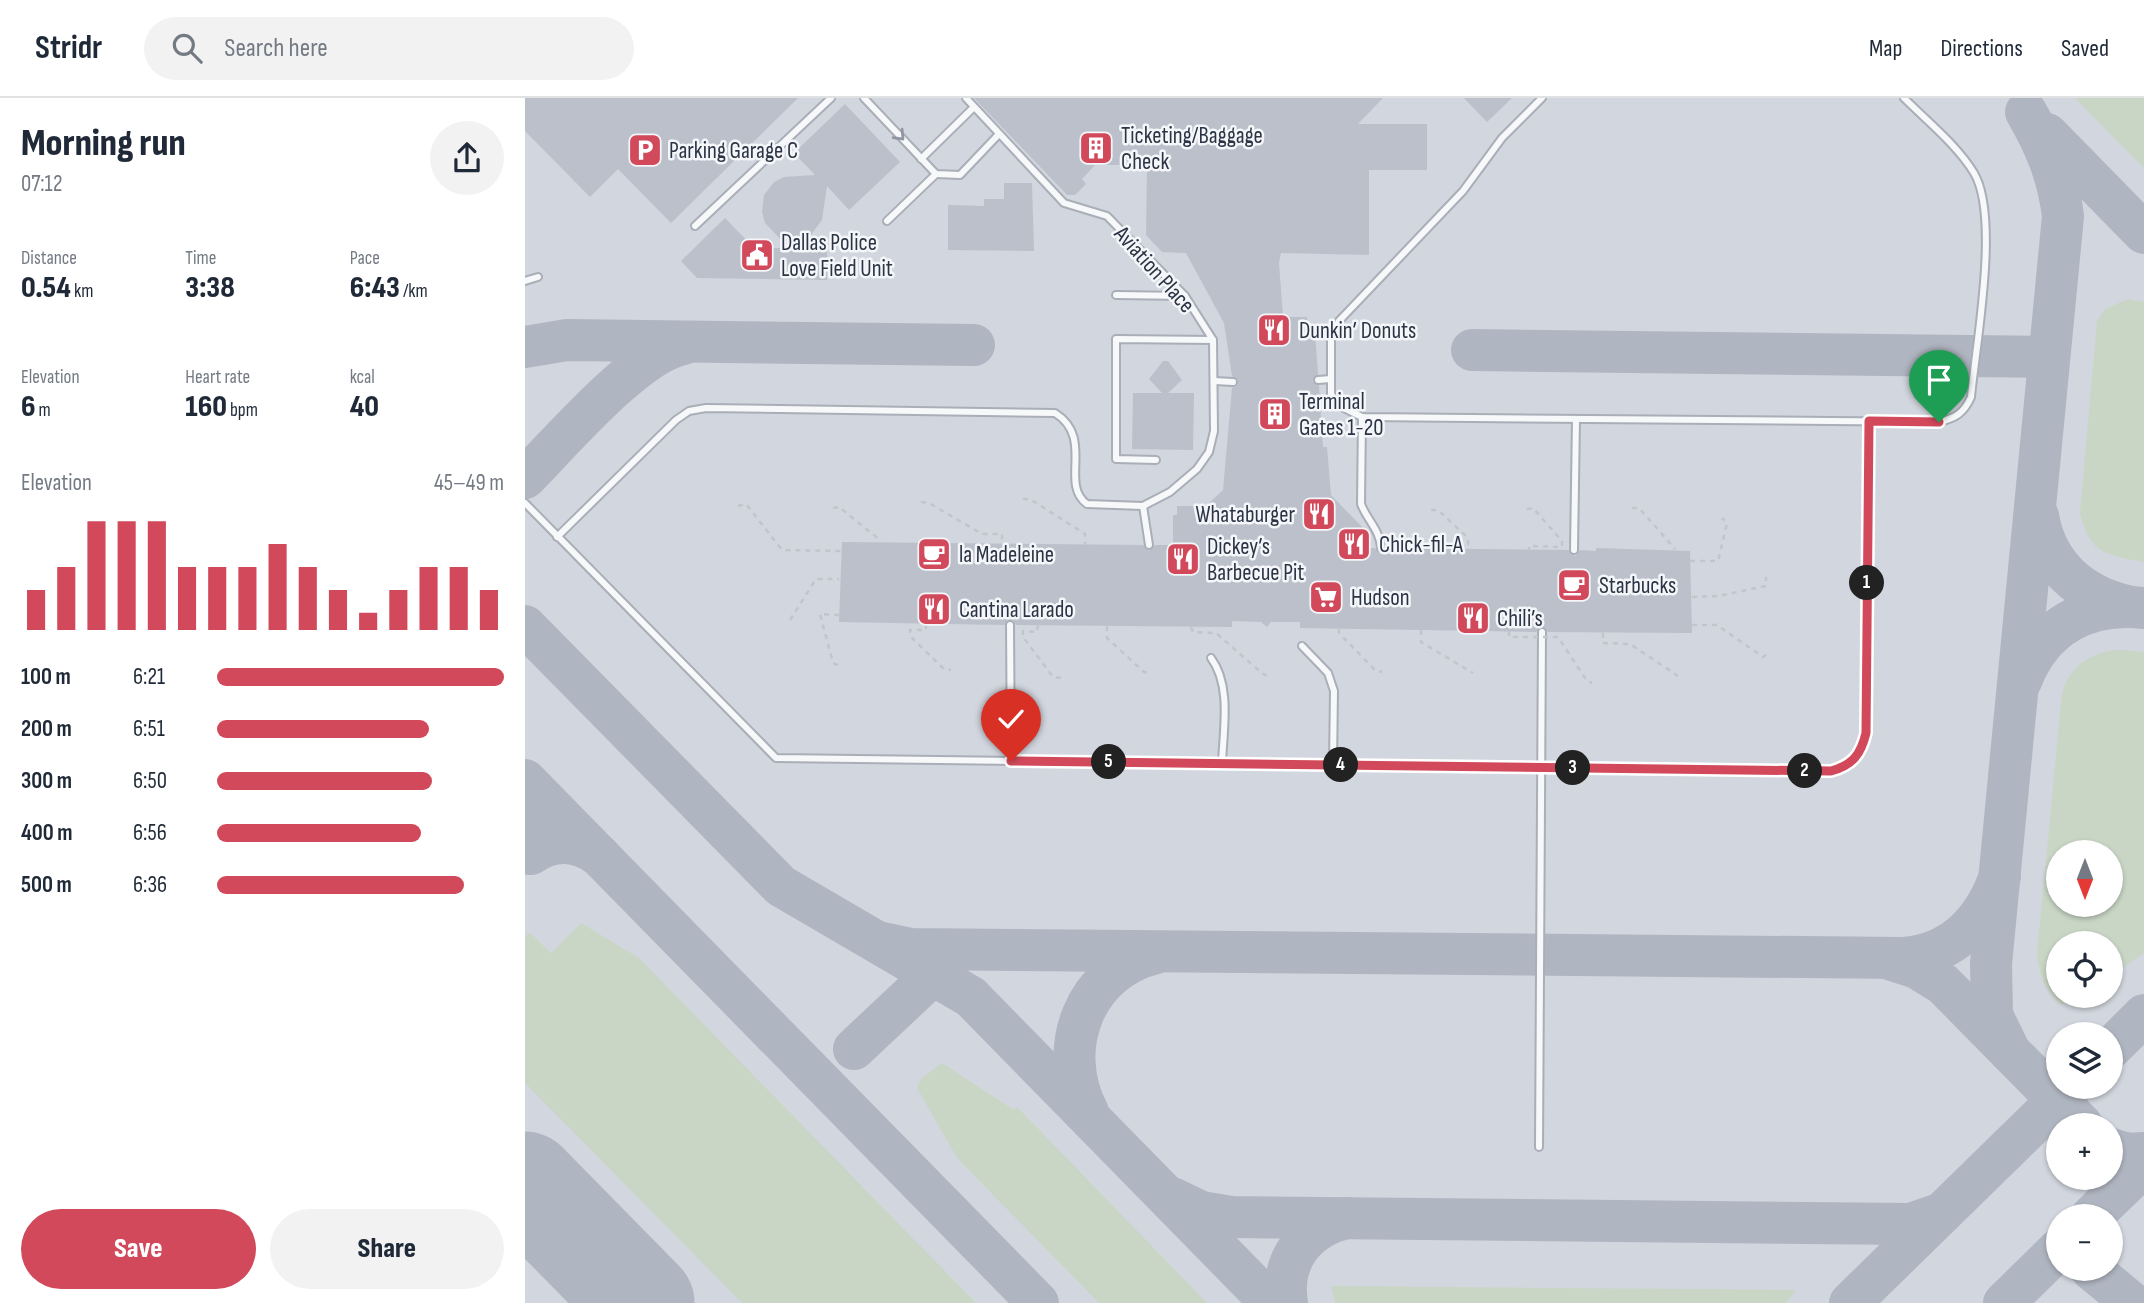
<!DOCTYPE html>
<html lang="en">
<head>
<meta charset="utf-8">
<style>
	body { margin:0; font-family:"Sofia Sans Condensed",sans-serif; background:#f2f2f3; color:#1f2937; height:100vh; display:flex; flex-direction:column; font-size:26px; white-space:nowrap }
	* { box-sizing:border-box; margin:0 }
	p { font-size:23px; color:#747a83 }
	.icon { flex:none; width:38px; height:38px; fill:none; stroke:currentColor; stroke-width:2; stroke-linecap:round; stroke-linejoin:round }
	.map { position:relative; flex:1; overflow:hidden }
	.side { display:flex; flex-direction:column; background:#fff; width:525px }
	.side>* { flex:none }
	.needle { width:46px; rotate:180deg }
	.tools { position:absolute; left:1521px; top:742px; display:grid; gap:14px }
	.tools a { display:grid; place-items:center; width:77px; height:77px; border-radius:50%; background:#fff; box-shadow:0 2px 5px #0004; font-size:35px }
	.pin { position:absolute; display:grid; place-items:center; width:60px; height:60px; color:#fff; margin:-72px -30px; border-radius:50% 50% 50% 0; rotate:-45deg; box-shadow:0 0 7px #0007 }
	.pin .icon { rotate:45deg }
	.km { position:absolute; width:35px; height:35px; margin:-18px; border-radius:50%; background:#222; color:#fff; font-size:19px; line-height:35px; text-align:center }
	.round { display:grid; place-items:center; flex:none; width:74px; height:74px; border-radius:37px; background:#f2f2f3 }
	.headline { display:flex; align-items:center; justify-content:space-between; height:119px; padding:0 21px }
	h1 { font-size:38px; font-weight:800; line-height:52px }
	.metrics { display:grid; grid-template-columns:repeat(3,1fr); gap:10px; height:119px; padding:7px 21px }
	.metrics div { display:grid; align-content:center }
	.metrics b { font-size:30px; font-weight:800 }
	.metrics small { font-size:19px; font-weight:400 }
	.metrics p { font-size:19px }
	.chart { height:196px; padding:14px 21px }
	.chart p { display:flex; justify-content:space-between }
	.chart svg { width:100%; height:126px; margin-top:7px; stroke:#d1495b; stroke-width:6 }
	.primary-button { display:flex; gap:14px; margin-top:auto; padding:14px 21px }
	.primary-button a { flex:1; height:80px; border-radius:42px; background:#d1495b; color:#fff; font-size:28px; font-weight:800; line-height:80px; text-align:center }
	.primary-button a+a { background:#f2f2f3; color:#1f2937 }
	ul { padding:0 21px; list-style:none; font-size:23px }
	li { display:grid; grid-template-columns:112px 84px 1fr; align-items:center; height:52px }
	li i { height:18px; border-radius:9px; background:#d1495b }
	header { display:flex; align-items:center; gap:42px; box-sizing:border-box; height:98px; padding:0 35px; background:#fff; border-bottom:2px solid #e0e1e3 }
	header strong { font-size:33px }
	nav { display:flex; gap:38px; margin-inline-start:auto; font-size:24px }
	.search { width:490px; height:63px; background:#f2f2f3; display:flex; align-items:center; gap:18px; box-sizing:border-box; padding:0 24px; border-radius:38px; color:#747a83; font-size:26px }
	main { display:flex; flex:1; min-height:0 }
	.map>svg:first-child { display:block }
	.built { fill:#d2d6de; fill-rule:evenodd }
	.green { fill:#c9d6c5; fill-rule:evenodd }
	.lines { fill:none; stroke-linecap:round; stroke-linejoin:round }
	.taxiway { stroke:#b0b6c1; stroke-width:42 }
	.runway { stroke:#b0b6c1; stroke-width:105 }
	.building { fill:#bbc0ca }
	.service-casing { stroke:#a9aeb7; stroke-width:10 }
	.path { stroke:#c2c5cb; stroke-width:2.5; stroke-dasharray:5 5; stroke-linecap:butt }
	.service { stroke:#f7f8fa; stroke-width:6 }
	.path-bridge { stroke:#c2c5cb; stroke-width:2.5; stroke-dasharray:5 5; stroke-linecap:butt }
	.oneway { stroke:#9196a0 }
	.route-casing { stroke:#fff; stroke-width:14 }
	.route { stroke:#d1495b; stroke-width:9 }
	.labels { text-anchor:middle; stroke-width:5; stroke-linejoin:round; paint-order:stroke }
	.poi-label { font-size:23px; fill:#2b3445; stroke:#f4f6f9; text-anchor:start }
	.street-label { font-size:23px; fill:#2b3445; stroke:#f4f6f9 }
</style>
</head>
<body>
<header>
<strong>Stridr</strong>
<div class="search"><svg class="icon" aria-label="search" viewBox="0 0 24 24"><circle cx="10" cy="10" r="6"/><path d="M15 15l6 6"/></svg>Search here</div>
<nav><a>Map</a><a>Directions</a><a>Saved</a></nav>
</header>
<main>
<section class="side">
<div class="headline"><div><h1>Morning run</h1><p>07:12</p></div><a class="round"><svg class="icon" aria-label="share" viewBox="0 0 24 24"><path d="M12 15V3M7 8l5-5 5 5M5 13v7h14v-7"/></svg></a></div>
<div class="metrics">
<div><p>Distance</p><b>0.54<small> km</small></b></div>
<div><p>Time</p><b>3:38</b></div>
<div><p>Pace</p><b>6:43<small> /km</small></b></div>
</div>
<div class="metrics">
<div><p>Elevation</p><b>6<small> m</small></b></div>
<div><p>Heart rate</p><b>160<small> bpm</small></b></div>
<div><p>kcal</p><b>40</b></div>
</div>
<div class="chart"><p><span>Elevation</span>45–49 m</p>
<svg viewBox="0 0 160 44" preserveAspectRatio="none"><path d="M5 44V30M15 44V22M25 44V6M35 44V6M45 44V6M55 44V22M65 44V22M75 44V22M85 44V14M95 44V22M105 44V30M115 44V38M125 44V30M135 44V22M145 44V22M155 44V30"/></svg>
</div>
<ul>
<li><b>100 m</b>6:21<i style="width:100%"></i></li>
<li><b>200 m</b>6:51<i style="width:74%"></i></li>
<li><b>300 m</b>6:50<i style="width:75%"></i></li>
<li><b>400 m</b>6:56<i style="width:71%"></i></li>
<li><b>500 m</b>6:36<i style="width:86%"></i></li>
</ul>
<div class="primary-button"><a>Save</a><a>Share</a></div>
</section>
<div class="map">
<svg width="1619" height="1205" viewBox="0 0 1619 1205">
	<rect width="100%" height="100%" fill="#e4e7ec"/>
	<path class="built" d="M0 0H1619V1205H0ZM1533 754H1586V807H1533ZM1533 845H1586V898H1533ZM1533 936H1586V989H1533ZM1533 1027H1586V1080H1533ZM1533 1118H1586V1171H1533Z"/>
	<g class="green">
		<path d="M1550 0H1619V70L1610 61Z"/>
		<path d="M1603 201 1619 204V464C1581 457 1565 456 1555 415L1572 223 1580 211Z"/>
		<path d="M1596 552 1619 554V855L1586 878V845H1533V898H1552L1536 907C1520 893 1514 877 1512 856L1537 595C1546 566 1568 553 1596 552ZM1586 754V807H1533V754Z"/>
		<path d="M56 825 114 860 451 1205H217L0 985V838L5 835 26 855Z"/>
		<path d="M417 965 489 1012 492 1009 682 1205H574L432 1060 392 990 396 981Z"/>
		<path d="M806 1188 1271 1192 1261 1205H810Z"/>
	</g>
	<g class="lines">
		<g class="taxiway">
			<path d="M1522 36 1619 135"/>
			<path d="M0 249 42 242 449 247"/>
			<path d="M947 252 1524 259"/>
			<path d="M0 380C36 344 111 255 158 246"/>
			<path d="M1513 418C1521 467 1555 497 1602 508"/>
			<path d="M0 528 256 788 446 899 746 1205"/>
			<path d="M1496 583C1517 528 1562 504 1619 510"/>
			<path d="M0 682 513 1205"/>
			<path d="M10 693C20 716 20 735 6 756 29 740 52 742 75 758"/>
			<path d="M353 844 386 851 1379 860C1428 856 1459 823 1475 778"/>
			<path d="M1364 861 1392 870 1418 886 1557 1027"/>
			<path d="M1586 950 1619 917"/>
			<path d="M329 951 428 858"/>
			<path d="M1485 954 1467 917 1466 866 1538 118C1533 78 1521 48 1501 14"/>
			<path d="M563 1014C530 951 559 872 631 855"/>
			<path d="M1586 1051 1603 1056 1619 1055"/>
			<path d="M647 1100 676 1114 706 1119 1385 1126 1417 1115"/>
			<path d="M1567 1118 1619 1068"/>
			<path d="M1566 1171 1607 1205"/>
			<path d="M762 1205C755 1162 781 1129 822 1120"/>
			<path d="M1325 1205 1546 989"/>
			<path d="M1479 1205 1533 1152"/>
		</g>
		<path class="runway" d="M0 1086 117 1205"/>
	</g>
	<g class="building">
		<path d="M0 0H273L146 125 93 71 65 99 0 33Z"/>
		<path d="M449 0H858L833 26H902V72H844V157L756 155 754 165 758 219H782L783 234 790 235 793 276 787 283 794 288 798 349H802L806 397 840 432 821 450H850L856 456 862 450 1043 452 1050 458 1055 452 1071 453V450L1165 453 1167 535 1023 534 1016 528 1011 534 775 530V524H746L742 529 736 524 707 523V529L491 527 486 521 479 527 314 524 317 444 618 447 624 453 630 447H648V417H652V408H681L698 392 707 290 712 288 713 282 707 278 699 225 661 155 637 154 621 137 622 67H570L557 81 561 86 550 97H542Z"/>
		<path d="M939 0H987L962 24Z"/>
		<path d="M320 6 375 64 324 112 302 88 297 122 276 150 302 151V182L172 180 156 163 200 120 229 150H264L240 125 237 114 239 97 249 84 259 79 290 77 269 55Z"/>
		<path d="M479 85H507L509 153 423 152V107L459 108V101H479Z"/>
		<path d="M638 263H643L657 282 643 295H669L668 352 607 351 608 295H637L624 281Z"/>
	</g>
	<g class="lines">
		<g class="service-casing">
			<g id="service">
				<path d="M339 0 411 76 435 77 474 36"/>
				<path d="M1017 0 977 40 938 93 814 223 806 239V296L813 307 837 319 1414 324C1431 320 1439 315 1446 299 1451 246 1475 119 1449 75 1432 47 1402 23 1379 0"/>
				<path d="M396 61 449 9"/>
				<path d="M362 123 411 76"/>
				<path d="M170 128 306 0"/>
				<path d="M0 183 13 179"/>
				<path d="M591 197 660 198"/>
				<path d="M793 282 806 281"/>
				<path d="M690 283 708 284"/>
				<path d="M837 319 836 406C842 422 855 432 856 450"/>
				<path d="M631 362 591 361V241L688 242"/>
				<path d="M0 405 251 660 1306 673C1328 667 1336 656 1341 635L1344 323"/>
				<path d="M618 408 624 447"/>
				<path d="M32 439 151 322 164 313 181 310 530 315C570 340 534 386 562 406L618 408 645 394 672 371 684 354 689 333 688 242 660 198 582 118 539 105 441 0"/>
				<path d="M1049 452 1051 321"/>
				<path d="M485 527 486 663"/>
				<path d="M777 548 803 575 809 593 808 667"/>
				<path d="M686 560C707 588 698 633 697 666"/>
				<path d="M1014 1049 1017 534"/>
			</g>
		</g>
		<g class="path">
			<path d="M498 401H505L560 436V446"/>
			<path d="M396 404 404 405 457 436H477V446"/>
			<path d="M213 408 221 406 257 452 317 453"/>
			<path d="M308 410 314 409 355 442"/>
			<path d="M1107 410H1114L1150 451"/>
			<path d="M1002 411 1008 410 1037 443V449L1004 448V452"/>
			<path d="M906 412H913L943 440V446H921V451"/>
			<path d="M1165 463H1193L1202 425 1197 420"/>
			<path d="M1167 499 1193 498 1241 488V479"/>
			<path d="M314 517 295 516 308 565 315 568"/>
			<path d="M265 522 291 481H314"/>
			<path d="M401 526V532H385V538L419 571 426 572"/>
			<path d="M513 527 512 534 498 533V539L528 579 536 580"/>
			<path d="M1167 527H1192L1238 559 1244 555"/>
			<path d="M582 528V540L619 574 626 575"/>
			<path d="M666 529 668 534 691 535 738 576 744 578"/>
			<path d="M814 531V535L850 572 857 574"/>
			<path d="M896 532V544L948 575"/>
			<path d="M1078 535V545L1105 546 1153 578"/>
		</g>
		<use href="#service" class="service"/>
		<path class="path-bridge" d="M984 533V539H1033L1062 583 1067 585"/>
	</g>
	<defs><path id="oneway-chevron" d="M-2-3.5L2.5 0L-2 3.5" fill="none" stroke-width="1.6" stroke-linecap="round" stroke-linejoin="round" transform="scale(1.75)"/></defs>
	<use class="oneway" href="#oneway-chevron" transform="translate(375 38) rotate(47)"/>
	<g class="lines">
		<g class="route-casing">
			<path id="route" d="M486 663 1306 673C1328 667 1336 656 1341 635L1344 323 1414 324"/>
		</g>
		<use href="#route" class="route"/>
	</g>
	<defs>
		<g id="building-square" transform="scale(1.75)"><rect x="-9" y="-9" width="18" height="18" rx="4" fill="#d1495b" stroke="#f4f6f9"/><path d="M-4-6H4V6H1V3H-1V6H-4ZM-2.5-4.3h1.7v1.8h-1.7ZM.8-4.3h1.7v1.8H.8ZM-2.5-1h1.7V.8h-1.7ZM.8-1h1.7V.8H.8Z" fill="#fff"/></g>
		<g id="parking-square" transform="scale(1.75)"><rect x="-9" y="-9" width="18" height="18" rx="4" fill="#d1495b" stroke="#f4f6f9"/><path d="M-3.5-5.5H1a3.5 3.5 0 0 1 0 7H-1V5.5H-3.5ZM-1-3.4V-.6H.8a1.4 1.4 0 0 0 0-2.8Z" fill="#fff"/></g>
		<g id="civic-square" transform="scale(1.75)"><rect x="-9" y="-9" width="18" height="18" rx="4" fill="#d1495b" stroke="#f4f6f9"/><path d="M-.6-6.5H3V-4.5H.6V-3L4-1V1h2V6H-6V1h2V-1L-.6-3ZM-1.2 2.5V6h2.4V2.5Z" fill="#fff"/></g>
		<g id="restaurant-square" transform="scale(1.75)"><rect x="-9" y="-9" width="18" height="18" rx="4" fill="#d1495b" stroke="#f4f6f9"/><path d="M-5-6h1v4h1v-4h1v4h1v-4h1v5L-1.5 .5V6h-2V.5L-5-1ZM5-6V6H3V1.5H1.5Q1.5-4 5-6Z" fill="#fff"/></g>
		<g id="cafe-square" transform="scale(1.75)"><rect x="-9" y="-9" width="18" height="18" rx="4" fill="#d1495b" stroke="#f4f6f9"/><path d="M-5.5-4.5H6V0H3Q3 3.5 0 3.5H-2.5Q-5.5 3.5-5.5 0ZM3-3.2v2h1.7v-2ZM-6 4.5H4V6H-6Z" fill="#fff"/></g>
		<g id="supermarket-square" transform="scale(1.75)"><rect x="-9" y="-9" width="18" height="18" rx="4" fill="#d1495b" stroke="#f4f6f9"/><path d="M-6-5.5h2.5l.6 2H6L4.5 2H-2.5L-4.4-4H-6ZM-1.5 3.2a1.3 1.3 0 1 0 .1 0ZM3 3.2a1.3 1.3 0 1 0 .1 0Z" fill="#fff"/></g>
	</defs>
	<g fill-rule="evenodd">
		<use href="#building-square" x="571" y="50"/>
		<use href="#parking-square" x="120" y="52"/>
		<use href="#civic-square" x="232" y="157"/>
		<use href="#restaurant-square" x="749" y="232"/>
		<use href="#building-square" x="750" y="316"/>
		<use href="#restaurant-square" x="794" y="416"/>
		<use href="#restaurant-square" x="829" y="446"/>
		<use href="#cafe-square" x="409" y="456"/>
		<use href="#restaurant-square" x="658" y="461"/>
		<use href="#cafe-square" x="1049" y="487"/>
		<use href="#supermarket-square" x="801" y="499"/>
		<use href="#restaurant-square" x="409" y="511"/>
		<use href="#restaurant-square" x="948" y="520"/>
	</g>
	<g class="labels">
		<g class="poi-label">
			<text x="596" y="45">Ticketing/Baggage<tspan x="596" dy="26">Check</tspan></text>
			<text x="144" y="60">Parking Garage C</text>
			<text x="256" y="152">Dallas Police<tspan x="256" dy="26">Love Field Unit</tspan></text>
			<text x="774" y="240">Dunkin’ Donuts</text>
			<text x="774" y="311">Terminal<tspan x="774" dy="26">Gates 1-20</tspan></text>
			<text x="770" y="424" text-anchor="end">Whataburger</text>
			<text x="854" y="454">Chick-fil-A</text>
			<text x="682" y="456">Dickey’s<tspan x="682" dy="26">Barbecue Pit</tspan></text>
			<text x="434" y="464">la Madeleine</text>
			<text x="1074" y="495">Starbucks</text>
			<text x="826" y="507">Hudson</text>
			<text x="434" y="519">Cantina Larado</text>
			<text x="972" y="528">Chili’s</text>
		</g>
		<g class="street-label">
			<text transform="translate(630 171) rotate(48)" y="8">Aviation Place</text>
		</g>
	</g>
</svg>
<div class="tools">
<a><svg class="needle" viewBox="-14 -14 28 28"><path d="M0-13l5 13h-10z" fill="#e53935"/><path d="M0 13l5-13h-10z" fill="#747a83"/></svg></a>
<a><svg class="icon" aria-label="locate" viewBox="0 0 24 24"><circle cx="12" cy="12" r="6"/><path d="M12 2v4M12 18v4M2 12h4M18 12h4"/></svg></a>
<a><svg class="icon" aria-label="layers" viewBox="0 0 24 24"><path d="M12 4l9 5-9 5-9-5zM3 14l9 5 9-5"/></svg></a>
<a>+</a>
<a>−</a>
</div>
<div class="pin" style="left:1414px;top:324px;background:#1e9e55"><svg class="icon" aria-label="arrive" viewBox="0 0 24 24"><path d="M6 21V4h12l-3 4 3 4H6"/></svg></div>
<div class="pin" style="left:486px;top:663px;background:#d93025"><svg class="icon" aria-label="check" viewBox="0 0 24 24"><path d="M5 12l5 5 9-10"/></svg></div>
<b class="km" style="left:1342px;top:485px">1</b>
<b class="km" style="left:1280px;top:673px">2</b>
<b class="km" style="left:1048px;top:670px">3</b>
<b class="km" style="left:816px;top:667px">4</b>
<b class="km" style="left:584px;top:664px">5</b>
</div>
</main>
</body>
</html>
